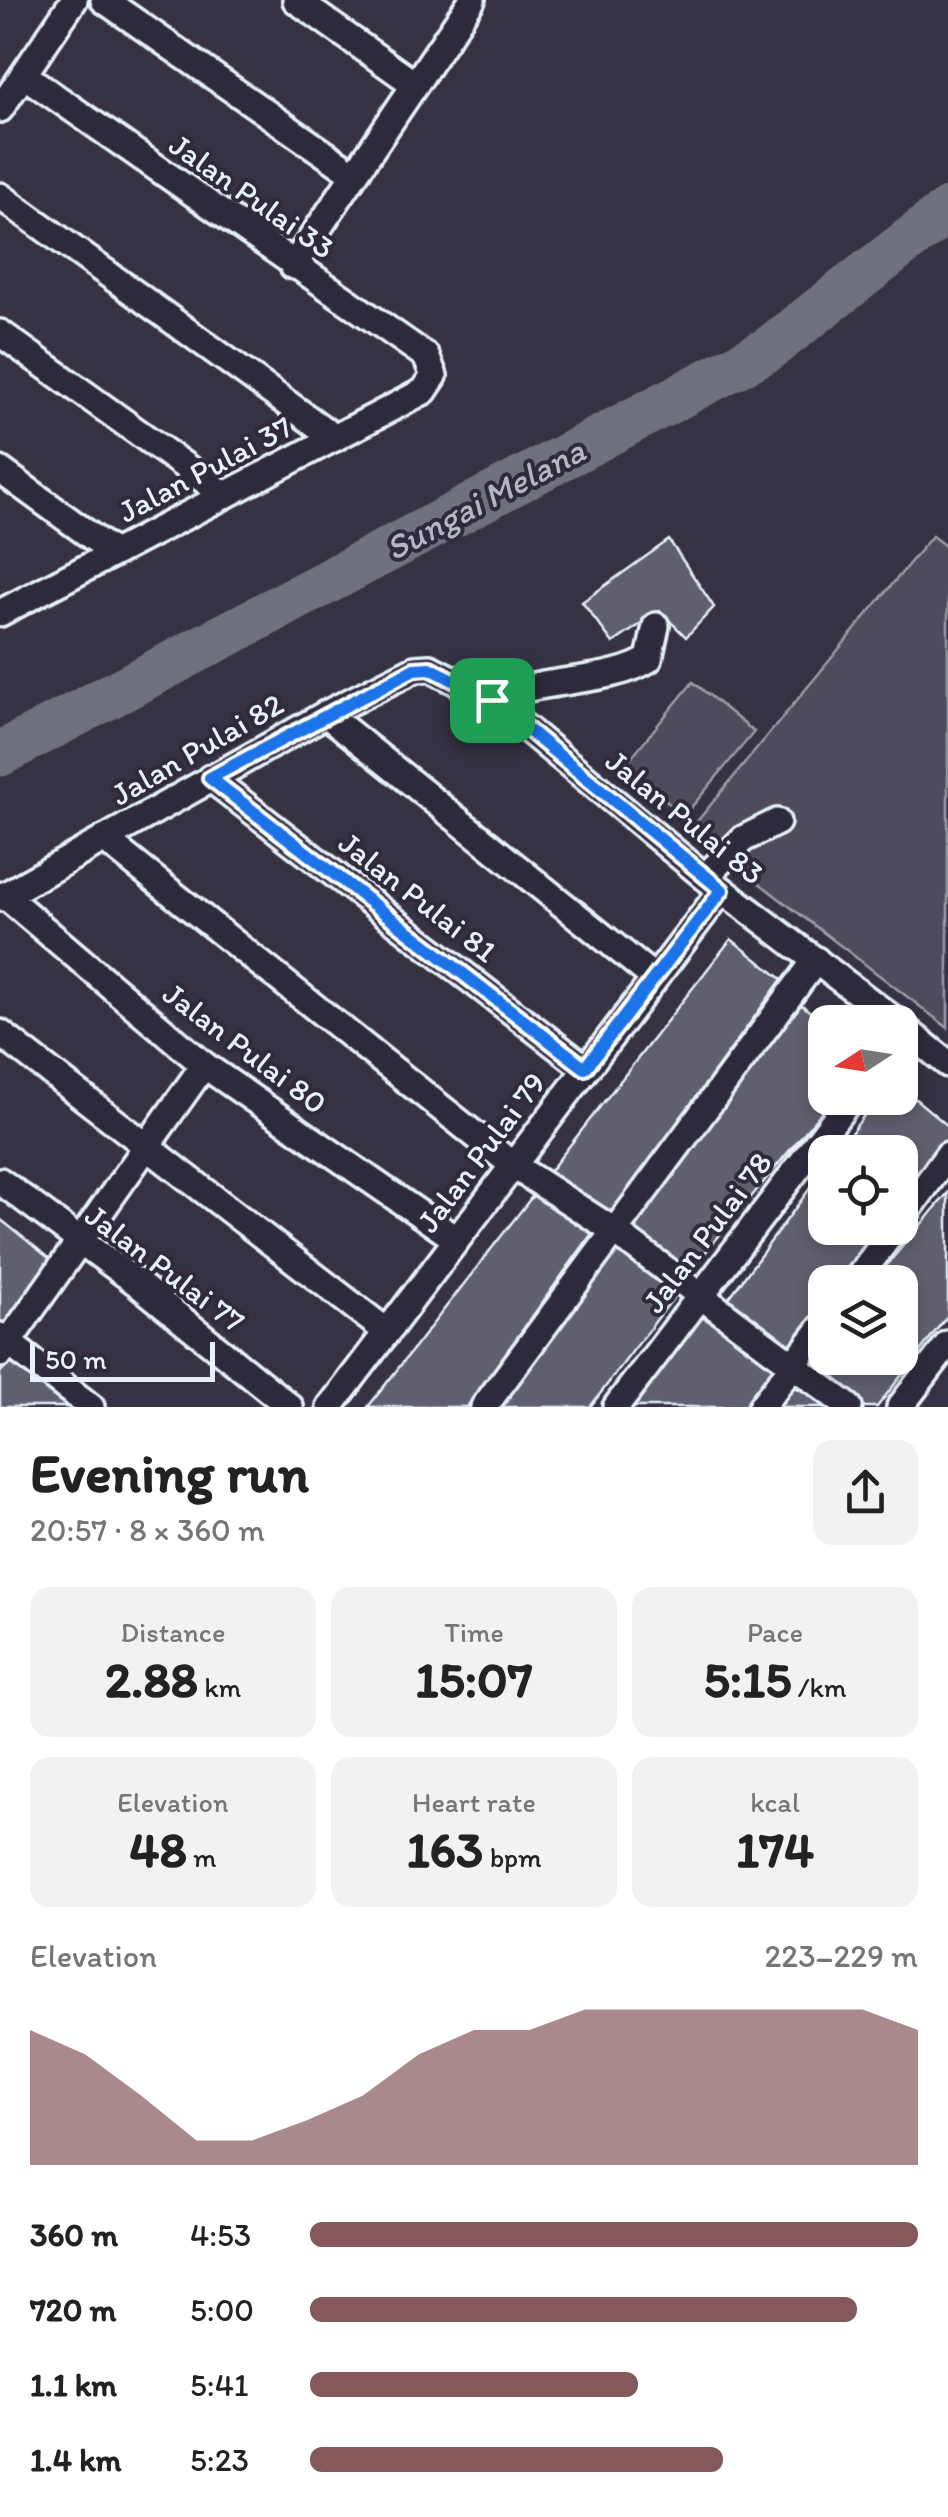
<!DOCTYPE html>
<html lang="en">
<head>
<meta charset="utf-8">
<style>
	body { margin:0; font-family:Itim,sans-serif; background:#f2f2f2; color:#222; height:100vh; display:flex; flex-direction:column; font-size:38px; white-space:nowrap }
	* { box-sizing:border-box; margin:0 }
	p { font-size:32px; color:#767676 }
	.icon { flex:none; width:55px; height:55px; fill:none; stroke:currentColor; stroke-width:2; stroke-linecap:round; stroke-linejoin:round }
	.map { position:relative; height:1407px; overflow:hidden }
	.sheet { display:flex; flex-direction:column; background:#fff; flex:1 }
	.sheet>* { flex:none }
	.needle { width:65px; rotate:258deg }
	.controls { position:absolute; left:808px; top:1005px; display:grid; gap:20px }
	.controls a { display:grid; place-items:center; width:110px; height:110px; border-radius:20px; background:#fff; box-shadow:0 5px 15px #0003; font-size:50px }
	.scale { position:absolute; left:30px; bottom:25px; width:185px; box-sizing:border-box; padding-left:10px; border:5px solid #e8f1f8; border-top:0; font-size:28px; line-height:35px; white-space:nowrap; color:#e8f1f8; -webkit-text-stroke:8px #2f2a3d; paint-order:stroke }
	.pin { position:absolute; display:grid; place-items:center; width:85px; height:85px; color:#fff; margin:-42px; border-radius:20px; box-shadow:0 5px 15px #0006 }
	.round { display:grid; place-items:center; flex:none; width:105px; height:105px; border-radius:20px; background:#f2f2f2 }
	.summary { display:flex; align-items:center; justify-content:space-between; height:170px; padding:0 30px }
	h1 { font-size:55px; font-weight:700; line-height:75px }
	.stats { display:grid; grid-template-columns:repeat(3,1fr); gap:15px; height:170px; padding:10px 30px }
	.stats div { display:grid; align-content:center; border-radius:20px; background:#f2f2f2; text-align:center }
	.stats b { font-size:50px; font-weight:700 }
	.stats small { font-size:28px; font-weight:400 }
	.stats p { font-size:28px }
	.chart { height:280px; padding:20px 30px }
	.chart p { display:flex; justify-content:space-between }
	.chart svg { width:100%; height:180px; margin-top:10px; fill:#85585c; opacity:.7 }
	ul { padding:0 30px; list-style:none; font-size:32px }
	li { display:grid; grid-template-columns:160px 120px 1fr; align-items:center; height:75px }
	li i { height:25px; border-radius:12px; background:#85585c }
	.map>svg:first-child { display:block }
	.green { fill:#4d4b5c; stroke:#9a9eaa; stroke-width:2.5 }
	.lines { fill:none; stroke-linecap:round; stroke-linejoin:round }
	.river { stroke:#70717f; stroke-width:45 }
	.building { fill:#605e6e; stroke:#e8f1f8; stroke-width:2.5 }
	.minor-casing { stroke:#e8f1f8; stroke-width:32 }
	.minor { stroke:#2f2a3d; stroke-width:25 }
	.route-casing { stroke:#fff; stroke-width:20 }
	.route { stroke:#1a73e8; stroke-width:12 }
	.labels { text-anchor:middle; stroke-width:8; stroke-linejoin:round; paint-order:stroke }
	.street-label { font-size:32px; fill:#e8f1f8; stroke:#2f2a3d }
	.water-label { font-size:35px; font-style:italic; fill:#b2b7c2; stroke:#2f2a3d }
</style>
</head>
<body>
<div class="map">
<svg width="948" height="1407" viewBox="0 0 948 1407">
	<rect width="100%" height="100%" fill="#363244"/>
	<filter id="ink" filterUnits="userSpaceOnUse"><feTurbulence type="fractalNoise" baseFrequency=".01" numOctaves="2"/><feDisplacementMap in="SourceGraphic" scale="20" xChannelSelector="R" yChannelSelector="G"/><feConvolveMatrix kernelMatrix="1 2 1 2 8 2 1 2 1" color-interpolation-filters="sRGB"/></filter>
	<g filter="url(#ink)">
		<g class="green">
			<path d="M932 536 948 548V1028L690 830Z"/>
			<path d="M693 682 754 732 684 816 624 766Z"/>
		</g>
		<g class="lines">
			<path class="river" d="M0 754 767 350 948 210"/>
		</g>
		<g class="building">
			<path d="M669 540 714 607 686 637 660 611 613 643 582 602Z"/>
			<path d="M731 939 782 979 609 1217 546 1176Z"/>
			<path d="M797 1001 825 1024V1098H833L685 1277 620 1228Z"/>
			<path d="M900 1086 948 1126V1147L900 1210V1152H837L877 1098H900Z"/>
			<path d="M825 1168V1228H886L844 1282H825V1307L787 1357 729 1298Z"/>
			<path d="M538 1189 596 1228 467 1407H368Z"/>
			<path d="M948 1193V1315L877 1407H858L809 1357 825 1338V1358H900V1282H872Z"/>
			<path d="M0 1219 54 1262 7 1333 0 1328Z"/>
			<path d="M607 1241 677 1293 590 1407H487Z"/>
			<path d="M700 1316 782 1363 750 1407H632Z"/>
			<path d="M9 1362 69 1407H0V1373Z"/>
			<path d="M791 1385 832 1407H774Z"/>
		</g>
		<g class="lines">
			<g class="minor-casing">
				<g id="minor">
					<path d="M104 0 354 174"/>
					<path d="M296 0 414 84"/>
					<path d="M0 109 74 0"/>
					<path d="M0 196 335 438"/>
					<path d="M293 266 472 0"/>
					<path d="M0 333 225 495"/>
					<path d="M0 470 114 553"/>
					<path d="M0 613 424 391 434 376 426 356 24 75"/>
					<path d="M492 700C541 677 611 684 649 659L656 626"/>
					<path d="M326 714 653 977"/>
					<path d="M210 778 585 1068"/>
					<path d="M104 839 514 1166 613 1230 849 1407"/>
					<path d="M705 877 743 839 777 822"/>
					<path d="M4 895 204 1065 456 1239"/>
					<path d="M0 898 326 714 415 669 430 668 492 700 705 877 897 1022"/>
					<path d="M900 1025 948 1064"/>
					<path d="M0 1033 386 1331"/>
					<path d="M0 1181 137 1283 290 1407"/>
					<path d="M900 1221 948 1155"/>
					<path d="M855 1282 895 1228"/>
					<path d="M0 1336 91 1407"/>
					<path d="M0 1354 204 1065"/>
					<path d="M330 1407 722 890"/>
					<path d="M484 1407 816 960"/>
					<path d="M616 1407 851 1098"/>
					<path d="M761 1407 825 1323"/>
					<path d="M900 1407 948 1344"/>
				</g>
			</g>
			<use href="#minor" class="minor"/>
		</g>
	</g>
	<g class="lines" filter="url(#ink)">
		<g class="route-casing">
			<path id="route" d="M430 668 492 700 722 890 585 1068 210 778 414 669Z"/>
		</g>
		<use href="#route" class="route"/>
	</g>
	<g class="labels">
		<g class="street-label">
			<text transform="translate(252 196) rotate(35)" y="11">Jalan Pulai 33</text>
			<text transform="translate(205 469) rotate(-28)" y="11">Jalan Pulai 37</text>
			<text transform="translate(197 749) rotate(-30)" y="11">Jalan Pulai 82</text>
			<text transform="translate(685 817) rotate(39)" y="11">Jalan Pulai 83</text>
			<text transform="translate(418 897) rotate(38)" y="11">Jalan Pulai 81</text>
			<text transform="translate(245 1048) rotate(37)" y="11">Jalan Pulai 80</text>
			<text transform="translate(481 1152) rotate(-53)" y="11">Jalan Pulai 79</text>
			<text transform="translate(707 1232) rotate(-53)" y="11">Jalan Pulai 78</text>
			<text transform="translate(165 1268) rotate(37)" y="11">Jalan Pulai 77</text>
		</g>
		<g class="water-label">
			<text transform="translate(485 499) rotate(-28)" y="12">Sungai Melana</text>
		</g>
	</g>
</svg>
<div class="controls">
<a><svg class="needle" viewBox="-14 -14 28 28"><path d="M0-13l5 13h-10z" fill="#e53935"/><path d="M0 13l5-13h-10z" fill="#767676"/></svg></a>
<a><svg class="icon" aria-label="locate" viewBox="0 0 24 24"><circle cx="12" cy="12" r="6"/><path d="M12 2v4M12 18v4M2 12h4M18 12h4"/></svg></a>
<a><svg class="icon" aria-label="layers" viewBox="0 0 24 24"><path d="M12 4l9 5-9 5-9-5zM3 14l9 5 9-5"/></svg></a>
</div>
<div class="scale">50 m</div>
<div class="pin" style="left:492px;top:700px;background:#1e9e55"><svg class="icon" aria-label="arrive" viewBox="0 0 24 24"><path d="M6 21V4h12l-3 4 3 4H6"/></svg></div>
</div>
<section class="sheet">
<div class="summary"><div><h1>Evening run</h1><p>20:57 · 8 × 360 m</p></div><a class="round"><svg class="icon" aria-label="share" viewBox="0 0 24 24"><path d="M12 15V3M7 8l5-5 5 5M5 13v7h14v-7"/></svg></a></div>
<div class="stats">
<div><p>Distance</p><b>2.88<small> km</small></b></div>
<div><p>Time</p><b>15:07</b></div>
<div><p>Pace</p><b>5:15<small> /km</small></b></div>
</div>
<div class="stats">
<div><p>Elevation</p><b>48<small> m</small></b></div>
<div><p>Heart rate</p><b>163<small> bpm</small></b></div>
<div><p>kcal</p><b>174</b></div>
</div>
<div class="chart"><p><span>Elevation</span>223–229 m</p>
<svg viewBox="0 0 160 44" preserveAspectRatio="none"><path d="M0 44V11L10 17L20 27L30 38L40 38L50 33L60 27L70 17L80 11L90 11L100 6L110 6L120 6L130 6L140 6L150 6L160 11V44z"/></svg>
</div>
<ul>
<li><b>360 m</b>4:53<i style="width:100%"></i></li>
<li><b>720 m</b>5:00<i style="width:90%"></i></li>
<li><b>1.1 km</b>5:41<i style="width:54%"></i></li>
<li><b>1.4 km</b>5:23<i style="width:68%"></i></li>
</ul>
</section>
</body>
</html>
